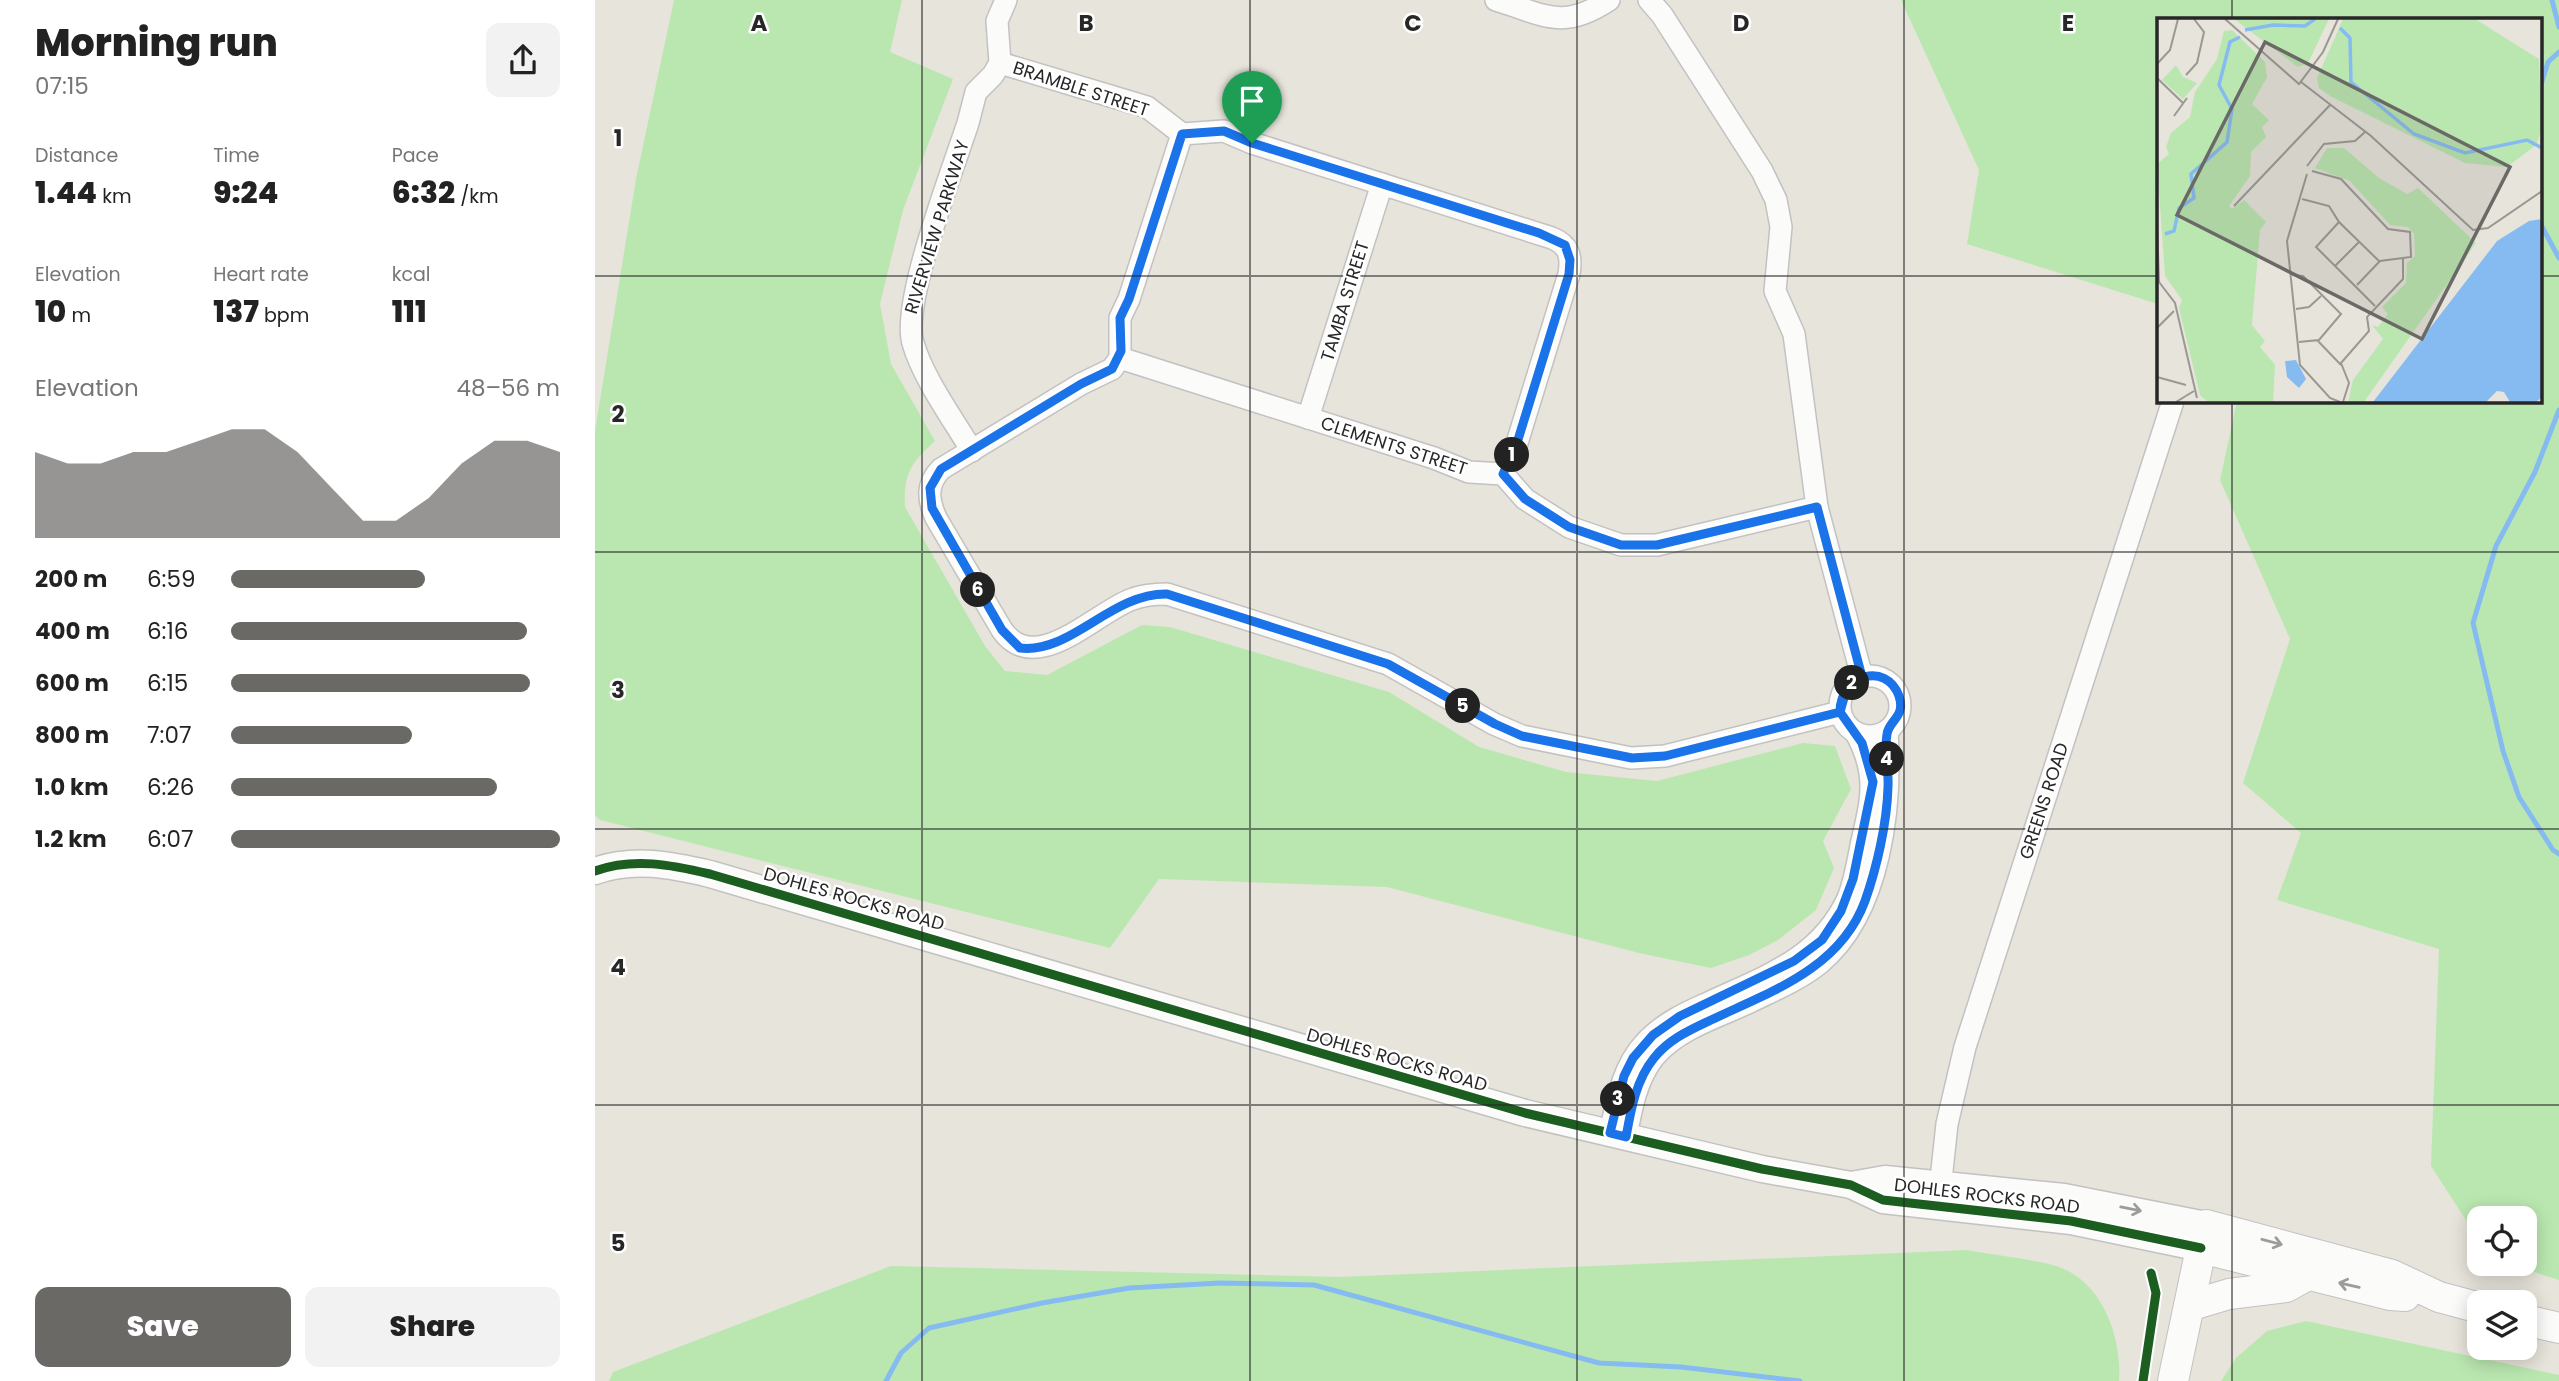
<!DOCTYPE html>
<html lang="en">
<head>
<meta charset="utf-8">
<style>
	body { margin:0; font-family:Poppins,sans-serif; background:#f2f2f2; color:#222; height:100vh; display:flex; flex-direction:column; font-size:26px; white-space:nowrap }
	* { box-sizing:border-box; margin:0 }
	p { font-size:23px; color:#767676 }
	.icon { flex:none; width:38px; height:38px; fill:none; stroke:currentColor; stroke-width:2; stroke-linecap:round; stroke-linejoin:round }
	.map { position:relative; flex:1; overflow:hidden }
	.side { display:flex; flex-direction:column; background:#fff; width:595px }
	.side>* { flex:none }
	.tools { position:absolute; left:1872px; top:1206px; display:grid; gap:14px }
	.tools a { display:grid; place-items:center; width:70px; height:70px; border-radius:14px; background:#fff; box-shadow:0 4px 18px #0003; font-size:35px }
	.pin { position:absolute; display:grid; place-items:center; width:60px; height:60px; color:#fff; margin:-72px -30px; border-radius:50% 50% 50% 0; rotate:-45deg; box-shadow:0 0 7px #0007 }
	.pin .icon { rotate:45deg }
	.km { position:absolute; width:35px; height:35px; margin:-18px; border-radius:50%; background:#222; color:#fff; font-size:19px; line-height:35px; text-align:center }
	.round { display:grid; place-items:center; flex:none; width:74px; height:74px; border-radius:14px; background:#f2f2f2 }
	.summary { display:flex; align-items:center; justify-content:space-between; height:119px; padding:0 35px }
	h1 { font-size:38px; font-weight:800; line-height:52px }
	.figures { display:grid; grid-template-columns:repeat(3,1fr); gap:10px; height:119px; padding:7px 35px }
	.figures div { display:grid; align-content:center }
	.figures b { font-size:30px; font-weight:800 }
	.figures small { font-size:19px; font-weight:400 }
	.figures p { font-size:19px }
	.chart { height:196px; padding:14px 35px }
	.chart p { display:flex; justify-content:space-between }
	.chart svg { width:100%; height:126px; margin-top:7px; fill:#6a6966; opacity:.7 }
	.button { display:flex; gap:14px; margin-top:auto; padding:14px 35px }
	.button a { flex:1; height:80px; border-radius:14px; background:#6a6966; color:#fff; font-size:28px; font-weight:800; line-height:80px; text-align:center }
	.button a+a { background:#f2f2f2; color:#222 }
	ul { padding:0 35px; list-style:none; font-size:23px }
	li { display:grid; grid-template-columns:112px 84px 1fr; align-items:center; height:52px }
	li i { height:18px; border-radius:9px; background:#6a6966 }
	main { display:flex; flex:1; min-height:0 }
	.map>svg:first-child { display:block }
	.green { fill:#bae7b0 }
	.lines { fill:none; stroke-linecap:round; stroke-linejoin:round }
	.stream { stroke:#86bbf1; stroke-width:5 }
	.minor-casing { stroke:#c3c1c2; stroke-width:24 }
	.tertiary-casing { stroke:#c3c1c2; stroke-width:29 }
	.secondary-casing { stroke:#c3c1c2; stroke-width:32 }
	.minor { stroke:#fbfbfa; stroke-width:21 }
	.tertiary { stroke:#fbfbfa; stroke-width:26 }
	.secondary { stroke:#fbfbfa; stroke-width:30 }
	.cycleway-casing { stroke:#fff; stroke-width:13 }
	.cycleway { stroke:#1b5e20; stroke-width:9 }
	.oneway { stroke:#9c9c9b }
	.route-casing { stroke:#fff; stroke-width:14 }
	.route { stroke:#1a73e8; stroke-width:9 }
	.grid { fill:none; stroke:#272727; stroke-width:2; stroke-opacity:0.55 }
	.labels { text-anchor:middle; stroke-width:5; stroke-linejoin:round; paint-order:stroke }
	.street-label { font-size:18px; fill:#272727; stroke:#fff }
	.inset-river { fill:none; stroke:#86bbf1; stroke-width:3.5 }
	.inset-road { fill:none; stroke:#9a9893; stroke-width:2 }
	.view { fill:#6a6966; fill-opacity:0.15; stroke:#6a6966; stroke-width:3.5 }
	.inset-edge { fill:none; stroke:#272727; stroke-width:3.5 }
	.grid-label { font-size:23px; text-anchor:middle; font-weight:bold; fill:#272727; stroke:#fff; stroke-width:5; stroke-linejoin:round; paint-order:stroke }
</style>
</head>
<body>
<main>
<section class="side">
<div class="summary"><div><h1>Morning run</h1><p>07:15</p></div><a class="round"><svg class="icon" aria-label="share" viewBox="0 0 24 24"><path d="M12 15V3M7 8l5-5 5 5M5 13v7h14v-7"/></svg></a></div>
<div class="figures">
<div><p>Distance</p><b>1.44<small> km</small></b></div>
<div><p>Time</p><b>9:24</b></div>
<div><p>Pace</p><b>6:32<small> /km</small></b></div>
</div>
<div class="figures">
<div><p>Elevation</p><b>10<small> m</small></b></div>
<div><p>Heart rate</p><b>137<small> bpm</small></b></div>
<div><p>kcal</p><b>111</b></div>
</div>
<div class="chart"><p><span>Elevation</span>48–56 m</p>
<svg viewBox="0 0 160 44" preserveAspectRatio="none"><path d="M0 44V14L10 18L20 18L30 14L40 14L50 10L60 6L70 6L80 14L90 26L100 38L110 38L120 30L130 18L140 10L150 10L160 14V44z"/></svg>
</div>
<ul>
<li><b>200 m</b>6:59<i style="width:59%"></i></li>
<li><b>400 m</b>6:16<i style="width:90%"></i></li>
<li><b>600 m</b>6:15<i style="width:91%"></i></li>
<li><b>800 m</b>7:07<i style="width:55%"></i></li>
<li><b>1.0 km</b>6:26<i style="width:81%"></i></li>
<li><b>1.2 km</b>6:07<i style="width:100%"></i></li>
</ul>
<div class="button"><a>Save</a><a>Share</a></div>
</section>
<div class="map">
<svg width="1964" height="1381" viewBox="0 0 1964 1381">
	<rect width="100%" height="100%" fill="#e7e4db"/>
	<g class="green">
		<path d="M79 0H307L295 52 358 79 308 210 285 304 296 364 340 441C317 462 308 473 310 507L390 646 410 671 452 675 547 625 575 627 794 692 884 747 971 772 1062 781 1208 743 1240 746 1256 789 1228 841 1239 868 1221 910 1183 940 1154 955 1116 968 1044 953 792 887 564 879 515 948 5 820 0 815V431L41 179Z"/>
		<path d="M1306 0H1964V1280L1914 1264H1930V1218H1885V1242L1836 1166 1844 949 1682 900 1706 833 1648 783 1695 639 1625 480 1642 401H1945V19H1563V304L1372 244 1384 170Z"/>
		<path d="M1372 1250C1397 1255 1448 1260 1469 1269 1510 1287 1527 1341 1524 1381H14L18 1372 296 1266 745 1277Z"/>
		<path d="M1711 1321 1964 1375V1381H1626L1641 1358 1672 1331Z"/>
	</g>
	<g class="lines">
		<g class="stream">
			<path d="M1957 0 1964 27"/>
			<path d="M1945 88 1953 62 1964 52"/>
			<path d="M1945 223 1964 258"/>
			<path d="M1964 410 1940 472 1901 546 1878 623 1908 751 1924 797 1958 850 1964 854"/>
			<path d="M291 1381 306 1353 334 1328 447 1303 534 1288 625 1283 719 1285 1004 1363 1086 1367 1205 1381"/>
		</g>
		<g class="minor-casing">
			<g id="minor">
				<path d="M901 0C950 15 967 31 1014 0"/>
				<path d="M1054 0 1067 15 1167 171 1181 200 1186 227 1180 291 1199 334 1222 507 1267 677"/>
				<path d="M405 63 552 107 587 134 629 131 657 143 957 238C974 245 977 256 974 274L922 443 908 474"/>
				<path d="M587 134 534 299 525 318V358L517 369 486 384 346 469C331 484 333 500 341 518L407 630C440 677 498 615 535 600 547 595 559 594 572 594L793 664 899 724 927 736 1036 758 1070 756 1245 712"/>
				<path d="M525 358 839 458 874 472 908 474 930 499 974 527 1026 545H1062L1222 507"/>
				<path d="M713 418 787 184"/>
				<path d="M377 451C358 419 328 378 318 343 306 303 358 169 373 123L381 92 398 75 405 63 402 21 411 0"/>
				<circle cx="1275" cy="706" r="30"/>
				<path d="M1015 1133C1022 1102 1027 1068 1049 1044 1066 1025 1088 1014 1111 1004 1168 977 1225 960 1253 898 1260 881 1263 860 1267 841 1277 798 1283 774 1261 733"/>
				<path d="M1031 1137C1036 1109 1041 1080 1059 1057 1082 1029 1123 1017 1155 1002 1179 990 1204 980 1225 963 1286 912 1297 806 1292 731"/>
				<path d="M1344 1198 1352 1124 1370 1047 1578 401"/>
			</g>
		</g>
		<g class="tertiary-casing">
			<g id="tertiary">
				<path d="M0 871C38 857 77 865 115 874L930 1113 1167 1169 1256 1185 1288 1200 1476 1221 1606 1248"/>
				<path d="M1256 1185 1290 1179 1469 1197 1611 1225"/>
			</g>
		</g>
		<g class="secondary-casing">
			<g id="secondary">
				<path d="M1606 1248 1795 1295 1810 1296"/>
				<path d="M1594 1306 1634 1294 1691 1287 1713 1275"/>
				<path d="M1930 1320 1964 1328"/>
				<path d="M1578 1381 1611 1225 1797 1275 1844 1297 1885 1308"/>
			</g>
		</g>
		<use href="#minor" class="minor"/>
		<use href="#tertiary" class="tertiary"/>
		<use href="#secondary" class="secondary"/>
		<g class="cycleway-casing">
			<g id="cycleway">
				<path d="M587 134 534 299 525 318V358L517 369 486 384 346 469C331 484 333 500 341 518L407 630C440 677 498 615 535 600 547 595 559 594 572 594L793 664 899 724 927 736 1036 758 1070 756 1245 712"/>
				<path d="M0 871C38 857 77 865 115 874L930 1113 1167 1169 1256 1185 1288 1200 1476 1221 1606 1248"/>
				<path d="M1548 1381 1561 1293 1556 1273"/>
			</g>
		</g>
		<use href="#cycleway" class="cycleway"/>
	</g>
	<defs><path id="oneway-shaft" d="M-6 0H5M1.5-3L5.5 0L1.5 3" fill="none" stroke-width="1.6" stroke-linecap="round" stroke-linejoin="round" transform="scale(1.75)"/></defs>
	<g class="oneway">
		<use href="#oneway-shaft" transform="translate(1536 1209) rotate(11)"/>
		<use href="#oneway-shaft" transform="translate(1677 1242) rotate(15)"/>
		<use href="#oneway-shaft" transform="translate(1754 1285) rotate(-167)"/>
	</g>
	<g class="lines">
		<g class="route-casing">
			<path id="route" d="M657 143 944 233 970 245 975 260 974 274 922 443 908 474 930 499 974 527 1026 545H1062L1222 507 1267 677 1252 687 1245 712 1267 743 1278 782 1258 879 1246 911 1227 940 1199 961 1085 1016 1058 1035 1038 1058 1029 1076 1015 1133 1031 1137C1036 1109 1041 1080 1059 1058 1074 1039 1095 1030 1116 1020 1175 992 1245 969 1270 901 1282 867 1292 823 1293 787 1294 770 1289 751 1292 734 1294 720 1311 717 1304 696 1291 661 1245 675 1245 712L1070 756 1037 758 927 736 900 724 793 664 572 594C516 593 476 654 425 648L407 630 337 508 335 488 346 469 486 384 517 369 526 351 525 318 534 299 587 134 629 131 657 143"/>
		</g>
		<use href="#route" class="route"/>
	</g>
	<path class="grid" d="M327 0V1381M655 0V1381M982 0V1381M1309 0V1381M1637 0V19M0 276H1563M1945 276H1964M1637 401V1381M0 552H1964M0 829H1964M0 1105H1964"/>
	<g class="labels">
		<g class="street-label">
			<text transform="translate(486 89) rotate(18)" y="6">BRAMBLE STREET</text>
			<text transform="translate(342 227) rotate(-73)" y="6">RIVERVIEW PARKWAY</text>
			<text transform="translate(750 301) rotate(-73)" y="6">TAMBA STREET</text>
			<text transform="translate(799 446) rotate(18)" y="6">CLEMENTS STREET</text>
			<text transform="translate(1449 801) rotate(-72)" y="6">GREENS ROAD</text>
			<text transform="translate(259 899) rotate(16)" y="6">DOHLES ROCKS ROAD</text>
			<text transform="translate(802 1060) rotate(16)" y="6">DOHLES ROCKS ROAD</text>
			<text transform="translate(1392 1196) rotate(7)" y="6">DOHLES ROCKS ROAD</text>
		</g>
	</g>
	<g transform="translate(1562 18)">
		<rect width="385" height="385" fill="#e7e4db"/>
		<path d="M77 1H172L151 45 141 49ZM186 1H318L382 41 385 111 379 127 350 149 308 145 173 78 162 70 160 60ZM75 12 108 44 110 59 95 86 112 102 105 109 109 119 94 134 93 158 72 188 75 191 87 182 109 204 103 212 95 307 108 323 103 329 118 347 116 384H51L43 377 22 290 25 282 8 258 0 146 12 136 9 129 14 115 33 99 38 74 60 41 67 13ZM19 47 26 59 40 65 26 81 5 62ZM170 130H187L222 160 250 176 261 170 319 225 207 384H191L196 362 226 321 215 307 221 309 231 296 225 289 249 265 250 245 258 238 257 216 251 209 233 207 193 163 158 150Z" fill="#bae7b0"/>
		<path d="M385 201V379L379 384H353L347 374 340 373 329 384H216L340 223 372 203ZM139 342 149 361 142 370 130 359 128 343Z" fill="#86bbf1"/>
		<path class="inset-river" d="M183 10 193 20 194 64 257 116 308 135 370 122 385 130M88 12 116 7 148 8 158 1M8 216 17 213 22 190 37 180 34 156 70 124 75 91 62 67 73 24 83 19"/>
		<path class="inset-road" d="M68 1 142 66 166 34 181 1M0 46 13 32 21 1M29 57 40 45 47 14 37 1M0 60 26 85M144 64 214 118 316 212 331 210 385 173M17 98 30 80M150 148 167 126 198 123 208 114M155 153 184 161 231 211 253 214 254 239 223 243 200 267M150 156 130 223 143 347 173 380 183 384M145 181 172 188 182 204 222 243M77 188 174 86M182 204 159 229 218 288M0 205 2 264M178 248 202 224M135 257 146 258 184 296 162 322 142 324M2 264 18 285 40 380M139 291 152 289 164 278M0 310 17 293M160 322 184 347M0 359 29 367M19 384 37 373M186 384 192 365 184 345 212 313 210 299 246 261V241"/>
		<path class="view" d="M108 24 353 149 265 321 20 197Z"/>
		<rect width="385" height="385" class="inset-edge"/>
	</g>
	<g class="grid-label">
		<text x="164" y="31">A</text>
		<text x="491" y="31">B</text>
		<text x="818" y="31">C</text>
		<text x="1146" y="31">D</text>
		<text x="1473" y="31">E</text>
		<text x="23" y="146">1</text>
		<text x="23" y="422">2</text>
		<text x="23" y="698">3</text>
		<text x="23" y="975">4</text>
		<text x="23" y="1251">5</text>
	</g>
</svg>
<div class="tools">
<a><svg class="icon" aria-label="locate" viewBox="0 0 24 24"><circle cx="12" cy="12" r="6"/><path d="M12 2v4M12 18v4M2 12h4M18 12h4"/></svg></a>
<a><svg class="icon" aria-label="layers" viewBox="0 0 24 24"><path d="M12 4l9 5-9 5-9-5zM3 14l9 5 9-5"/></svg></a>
</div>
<div class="pin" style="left:657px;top:143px;background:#1e9e55"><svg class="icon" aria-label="arrive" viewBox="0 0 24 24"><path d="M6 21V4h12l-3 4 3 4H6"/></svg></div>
<b class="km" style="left:917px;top:455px">1</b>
<b class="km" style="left:1257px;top:683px">2</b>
<b class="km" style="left:1023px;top:1099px">3</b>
<b class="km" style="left:1292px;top:759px">4</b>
<b class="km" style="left:868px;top:706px">5</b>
<b class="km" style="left:383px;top:590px">6</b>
</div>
</main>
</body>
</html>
